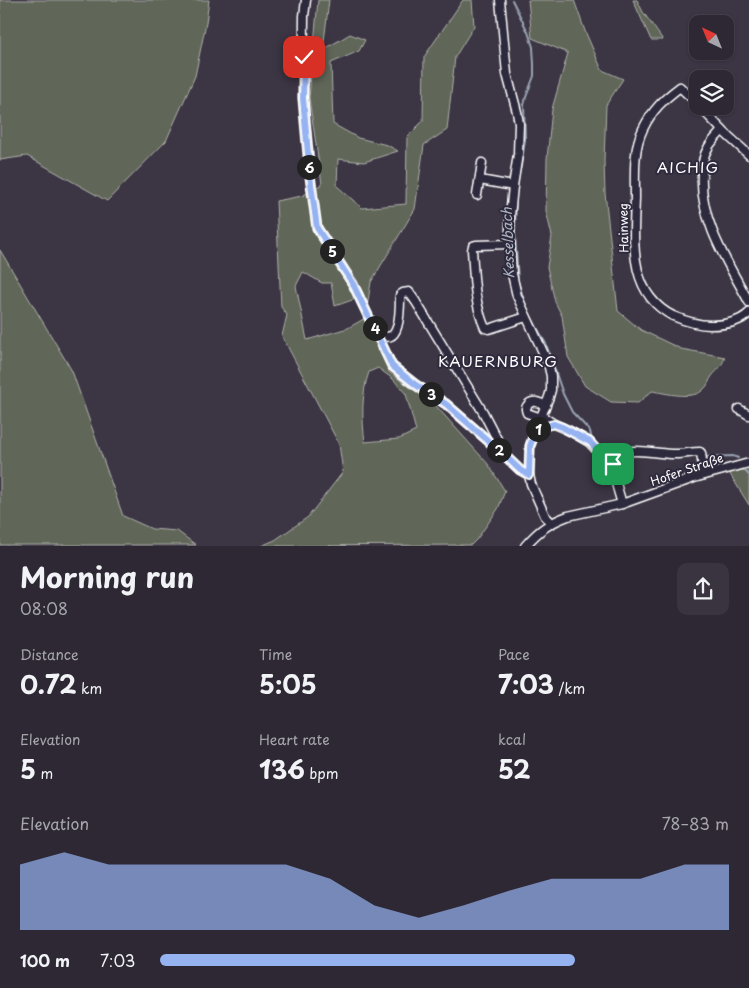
<!DOCTYPE html>
<html lang="en">
<head>
<meta charset="utf-8">
<style>
	body { margin:0; font-family:"Playpen Sans",sans-serif; background:#39343f; color:#f1f3f6; height:100vh; display:flex; flex-direction:column; font-size:19px; white-space:nowrap }
	* { box-sizing:border-box; margin:0 }
	p { font-size:16px; color:#a7a6ac }
	.icon { flex:none; width:28px; height:28px; fill:none; stroke:currentColor; stroke-width:2; stroke-linecap:round; stroke-linejoin:round }
	.map { position:relative; height:546px; overflow:hidden }
	.panel { display:flex; flex-direction:column; background:#2d2833; flex:1 }
	.panel>* { flex:none }
	.needle { width:32px; rotate:317deg }
	.tools { position:absolute; left:689px; top:15px; display:grid; gap:10px }
	.tools a { display:grid; place-items:center; width:45px; height:45px; border-radius:10px; background:#2d2833; box-shadow:0 1px 4px #0004,0 0 0 1px #48444e; font-size:25px }
	.pin { position:absolute; display:grid; place-items:center; width:42px; height:42px; color:#fff; margin:-21px; border-radius:10px; box-shadow:0 2px 8px #0006 }
	.km { position:absolute; width:25px; height:25px; margin:-12px; border-radius:50%; background:#222; color:#fff; font-size:14px; line-height:25px; text-align:center }
	.round { display:grid; place-items:center; flex:none; width:52px; height:52px; border-radius:10px; background:#39343f }
	.summary { display:flex; align-items:center; justify-content:space-between; height:85px; padding:0 20px }
	h1 { font-size:28px; font-weight:700; line-height:38px }
	.metrics { display:grid; grid-template-columns:repeat(3,1fr); gap:8px; height:85px; padding:5px 20px }
	.metrics div { display:grid; align-content:center }
	.metrics b { font-size:25px; font-weight:700 }
	.metrics small { font-size:14px; font-weight:400 }
	.metrics p { font-size:14px }
	.chart { height:140px; padding:10px 20px }
	.chart p { display:flex; justify-content:space-between }
	.chart svg { width:100%; height:90px; margin-top:5px; fill:#95b2f1; opacity:.7 }
	ul { padding:0 20px; list-style:none; font-size:16px }
	li { display:grid; grid-template-columns:80px 60px 1fr; align-items:center; height:38px }
	li i { height:12px; border-radius:6px; background:#95b2f1 }
	.map>svg:first-child { display:block }
	.green { fill:#606659; stroke:#b0b2ac; fill-rule:evenodd }
	.lines { fill:none; stroke-linecap:round; stroke-linejoin:round }
	.stream { stroke:#99a4b3; stroke-width:2 }
	.minor-casing { stroke:#fff; stroke-width:11 }
	.minor { stroke:#2f2a3d; stroke-width:8 }
	.route-casing { stroke:#fff; stroke-width:10 }
	.route { stroke:#95b2f1; stroke-width:6 }
	.labels { text-anchor:middle; stroke-width:4; stroke-linejoin:round; paint-order:stroke }
	.street-label { font-size:12px; fill:#fff; stroke:#2f2a3d }
	.water-label { font-size:14px; font-style:italic; fill:#aab4c0; stroke:#2f2a3d }
	.quarter-label { font-size:15px; letter-spacing:1px; fill:#fff; stroke:#2f2a3d }
</style>
</head>
<body>
<div class="map">
<svg width="749" height="546" viewBox="0 0 749 546">
	<rect width="100%" height="100%" fill="#3c3544"/>
	<filter id="ink" filterUnits="userSpaceOnUse"><feTurbulence type="fractalNoise" baseFrequency=".02" numOctaves="2"/><feDisplacementMap in="SourceGraphic" scale="10" xChannelSelector="R" yChannelSelector="G"/><feConvolveMatrix kernelMatrix="1 2 1 2 8 2 1 2 1" color-interpolation-filters="sRGB"/></filter>
	<g filter="url(#ink)">
		<g class="green">
			<path d="M0 0H209L206 23 195 76 166 141 107 201 27 156 0 160Z"/>
			<path d="M318 0H329L323 50 350 34 365 40 359 51 331 63 333 124 358 138 387 145 398 151 364 162 338 159 337 186 362 208 406 204 407 137 423 121 424 57 463 0H472L474 26 455 57 447 130 424 145 415 209 371 282 367 307 385 356 389 372 437 407 488 464 505 491 498 509 477 539 471 545 261 546 275 540 308 517 343 472 339 444 282 336 287 315 281 307 276 201 302 196 322 184 309 98ZM303 272 322 283H331L335 306 358 298 367 317 348 328 307 340 296 286ZM378 368 393 379 406 394 416 431 399 439 365 442C362 420 361 394 369 372Z"/>
			<path d="M528 0H574L585 31 602 70 623 79 606 105 604 161 605 193 618 311 641 330 681 349 725 357C721 368 719 368 712 376 709 380 708 386 704 389 694 401 665 393 652 391L638 403 611 402 585 386 568 357 562 316 555 302 547 267 552 236 546 211 547 159 552 109 568 53 532 38Z"/>
			<path d="M633 0H637L643 12 663 40H651Z"/>
			<path d="M0 250 72 371 123 516 152 529 177 531 196 545H0Z"/>
			<path d="M746 467H749V505L728 471Z"/>
		</g>
		<g class="lines">
			<g class="stream">
				<path d="M512 0 528 32 533 47 534 64V76L526 97 524 105 525 140 521 166 517 182"/>
				<path d="M516 197 515 233 518 281 527 309 546 344 563 394 572 412 590 431 592 441"/>
				<path d="M604 453 611 459H612"/>
				<path d="M639 455 666 457"/>
				<path d="M683 457H699"/>
				<path d="M703 457 733 456 738 458"/>
				<path d="M619 459 634 455"/>
				<path d="M744 470 749 475"/>
			</g>
			<g class="minor-casing">
				<g id="minor">
					<path d="M306 0 304 16 303 98 310 176 317 228 353 284 392 366 416 385 446 404 500 451 520 470 529 475"/>
					<path d="M500 0 507 74 517 112 519 124 518 154 513 186 510 216V244L512 274 517 296 548 363 551 376V390L549 397 534 434 530 446 529 475 531 484 545 516 552 523"/>
					<path d="M698 104 680 87C664 99 652 110 643 129 633 149 635 174 635 197 634 239 627 293 673 316 685 321 697 325 710 325 724 325 739 323 749 313"/>
					<path d="M699 106 725 133 749 155"/>
					<path d="M722 130C718 136 711 142 708 148 703 156 702 165 702 174 699 220 728 263 749 302"/>
					<path d="M480 180 513 186"/>
					<path d="M477 195 482 163"/>
					<path d="M510 244 476 245 473 246 472 250C474 276 474 303 485 328L489 329 526 317"/>
					<path d="M377 332C401 351 400 308 400 295L403 293 409 292 416 302 483 412 498 441 500 451"/>
					<path d="M739 409 749 415"/>
					<path d="M542 416 554 424 570 431 589 442 607 461 613 464"/>
					<path d="M541 418 527 413C526 409 525 409 527 406 532 398 540 403 546 406"/>
					<path d="M622 504 617 487 613 461C623 443 659 455 676 454 684 454 692 452 700 452L701 453 704 475"/>
					<path d="M525 546C539 530 549 523 568 516L622 504 694 478 749 463"/>
				</g>
			</g>
			<use href="#minor" class="minor"/>
		</g>
	</g>
	<g class="lines" filter="url(#ink)">
		<g class="route-casing">
			<path id="route" d="M304 57 303 98 310 176 317 228 353 284 392 366 416 385 446 404 500 451 520 470 529 475 530 446 536 429 554 424 562 427 590 442 607 461 613 464"/>
		</g>
		<use href="#route" class="route"/>
	</g>
	<g class="labels">
		<g class="street-label">
			<text transform="translate(624 228) rotate(-91)" y="4">Hainweg</text>
			<text transform="translate(687 470) rotate(-19)" y="4">Hofer Straße</text>
		</g>
		<g class="water-label">
			<text transform="translate(508 243) rotate(-92)" y="5">Kesselbach</text>
		</g>
		<g class="quarter-label">
			<text x="688" y="173">AICHIG</text>
			<text x="498" y="367">KAUERNBURG</text>
		</g>
	</g>
</svg>
<div class="tools">
<a><svg class="needle" viewBox="-14 -14 28 28"><path d="M0-13l5 13h-10z" fill="#e53935"/><path d="M0 13l5-13h-10z" fill="#a7a6ac"/></svg></a>
<a><svg class="icon" aria-label="layers" viewBox="0 0 24 24"><path d="M12 4l9 5-9 5-9-5zM3 14l9 5 9-5"/></svg></a>
</div>
<div class="pin" style="left:613px;top:464px;background:#1e9e55"><svg class="icon" aria-label="arrive" viewBox="0 0 24 24"><path d="M6 21V4h12l-3 4 3 4H6"/></svg></div>
<div class="pin" style="left:304px;top:57px;background:#d93025"><svg class="icon" aria-label="check" viewBox="0 0 24 24"><path d="M5 12l5 5 9-10"/></svg></div>
<b class="km" style="left:538px;top:429px">1</b>
<b class="km" style="left:499px;top:450px">2</b>
<b class="km" style="left:431px;top:394px">3</b>
<b class="km" style="left:375px;top:328px">4</b>
<b class="km" style="left:332px;top:251px">5</b>
<b class="km" style="left:309px;top:167px">6</b>
</div>
<section class="panel">
<div class="summary"><div><h1>Morning run</h1><p>08:08</p></div><a class="round"><svg class="icon" aria-label="share" viewBox="0 0 24 24"><path d="M12 15V3M7 8l5-5 5 5M5 13v7h14v-7"/></svg></a></div>
<div class="metrics">
<div><p>Distance</p><b>0.72<small> km</small></b></div>
<div><p>Time</p><b>5:05</b></div>
<div><p>Pace</p><b>7:03<small> /km</small></b></div>
</div>
<div class="metrics">
<div><p>Elevation</p><b>5<small> m</small></b></div>
<div><p>Heart rate</p><b>136<small> bpm</small></b></div>
<div><p>kcal</p><b>52</b></div>
</div>
<div class="chart"><p><span>Elevation</span>78–83 m</p>
<svg viewBox="0 0 160 44" preserveAspectRatio="none"><path d="M0 44V12L10 6L20 12L30 12L40 12L50 12L60 12L70 19L80 32L90 38L100 32L110 25L120 19L130 19L140 19L150 12L160 12V44z"/></svg>
</div>
<ul>
<li><b>100 m</b>7:03<i style="width:73%"></i></li>
</ul>
</section>
</body>
</html>
